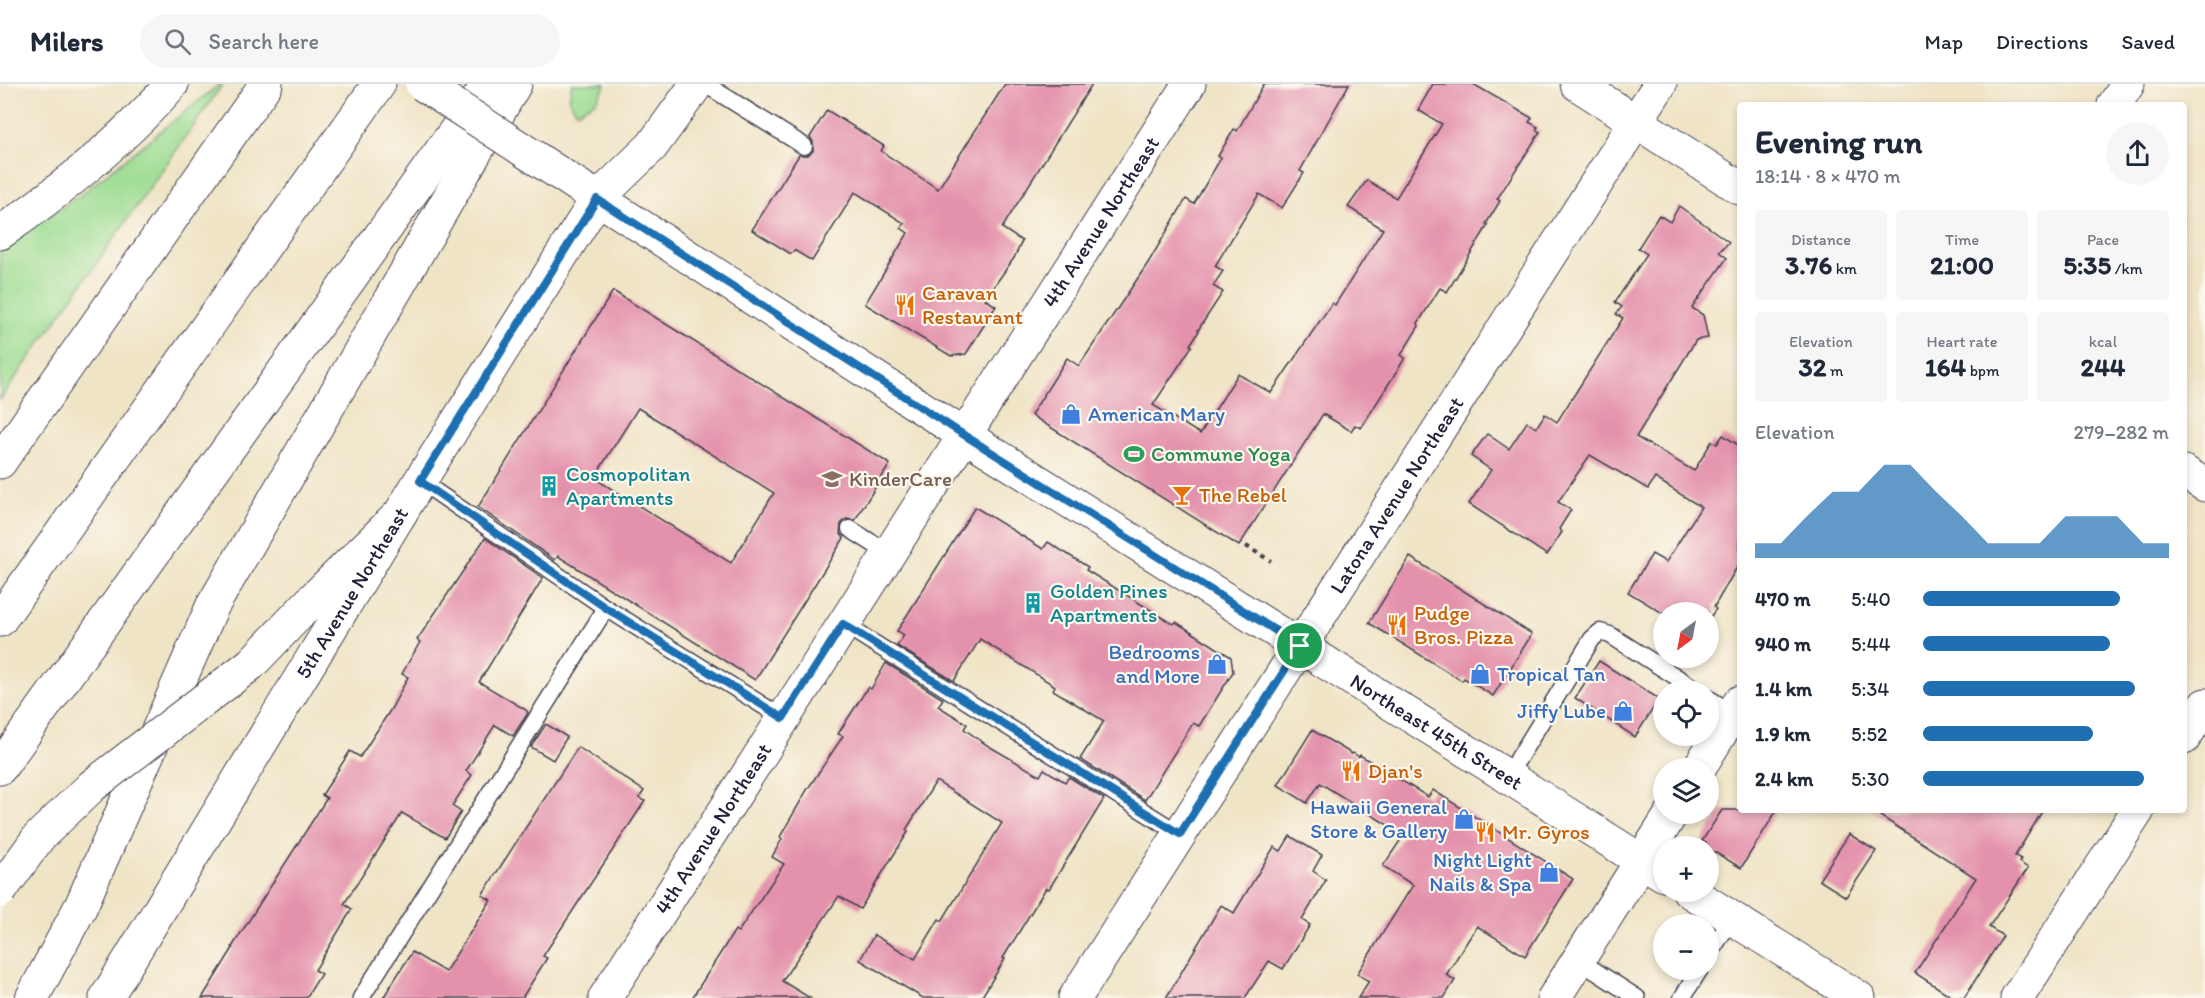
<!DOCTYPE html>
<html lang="en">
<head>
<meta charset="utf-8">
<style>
	body { margin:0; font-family:Itim,sans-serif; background:#f6f6f7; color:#1f2937; height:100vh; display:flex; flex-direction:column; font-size:22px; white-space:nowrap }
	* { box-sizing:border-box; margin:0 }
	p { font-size:20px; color:#747a83 }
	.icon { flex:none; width:33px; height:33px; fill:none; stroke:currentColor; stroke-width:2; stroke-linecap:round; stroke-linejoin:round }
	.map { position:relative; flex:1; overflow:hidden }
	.side { position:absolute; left:1737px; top:18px; width:450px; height:711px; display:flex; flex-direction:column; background:#fff; border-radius:6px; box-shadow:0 3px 9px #0003 }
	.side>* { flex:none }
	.needle { width:39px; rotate:212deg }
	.tools { position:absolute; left:1653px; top:518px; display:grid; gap:12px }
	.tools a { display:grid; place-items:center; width:66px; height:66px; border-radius:50%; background:#fff; box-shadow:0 3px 9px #0003; font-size:30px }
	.pin { position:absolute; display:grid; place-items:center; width:51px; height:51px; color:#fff; margin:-26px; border:3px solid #fff; border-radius:50%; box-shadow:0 2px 6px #0007 }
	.round { display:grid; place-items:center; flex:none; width:63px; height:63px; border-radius:32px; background:#f6f6f7 }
	.head { display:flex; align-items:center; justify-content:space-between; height:102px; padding:0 18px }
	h1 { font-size:33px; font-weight:800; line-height:45px }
	.stats { display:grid; grid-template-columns:repeat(3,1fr); gap:9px; height:102px; padding:6px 18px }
	.stats div { display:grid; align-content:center; border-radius:6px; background:#f6f6f7; text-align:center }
	.stats b { font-size:26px; font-weight:800 }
	.stats small { font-size:16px; font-weight:400 }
	.stats p { font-size:16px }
	.chart { height:168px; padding:12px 18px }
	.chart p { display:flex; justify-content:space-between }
	.chart svg { width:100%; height:108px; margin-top:6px; fill:#1f6fb2; opacity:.7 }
	ul { padding:0 18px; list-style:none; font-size:20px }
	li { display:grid; grid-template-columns:96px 72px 1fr; align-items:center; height:45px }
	li i { height:15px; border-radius:8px; background:#1f6fb2 }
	header { display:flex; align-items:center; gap:36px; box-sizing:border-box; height:84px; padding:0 30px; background:#fff; border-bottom:2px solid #e0e1e3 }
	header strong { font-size:28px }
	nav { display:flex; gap:33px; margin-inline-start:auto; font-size:21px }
	.search { width:420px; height:54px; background:#f6f6f7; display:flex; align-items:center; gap:15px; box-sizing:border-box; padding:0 21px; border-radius:33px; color:#747a83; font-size:22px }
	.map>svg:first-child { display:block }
	.green { fill:#9ddd93; stroke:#608067; stroke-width:1.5 }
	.building { fill:#e492ac; fill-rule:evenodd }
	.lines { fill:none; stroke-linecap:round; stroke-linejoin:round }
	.service-casing { stroke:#413f50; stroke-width:19 }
	.minor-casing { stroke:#413f50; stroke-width:35 }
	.tertiary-casing { stroke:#413f50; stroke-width:35 }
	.secondary-casing { stroke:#413f50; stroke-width:35 }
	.motorway-casing { stroke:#413f50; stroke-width:35 }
	.path { stroke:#413f50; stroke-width:4; stroke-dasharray:4.5 4.5; stroke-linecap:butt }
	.service { stroke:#fff; stroke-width:16 }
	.minor { stroke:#fff; stroke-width:33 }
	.tertiary { stroke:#fff; stroke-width:33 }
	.secondary { stroke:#fff; stroke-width:33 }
	.motorway { stroke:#fff; stroke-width:33 }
	.secondary-bridge-casing { stroke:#413f50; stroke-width:35; stroke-linecap:butt }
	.motorway-bridge-casing { stroke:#413f50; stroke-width:35; stroke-linecap:butt }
	.secondary-bridge { stroke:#fff; stroke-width:33 }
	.motorway-bridge { stroke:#fff; stroke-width:33 }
	.route-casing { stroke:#fff; stroke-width:12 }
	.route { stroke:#1f6fb2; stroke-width:8 }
	.labels { text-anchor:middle; stroke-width:4.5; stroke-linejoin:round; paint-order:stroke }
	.street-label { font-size:21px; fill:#22223b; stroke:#fbf7ec }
	.food-label { font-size:21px; fill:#c56008; stroke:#fbf7ec; text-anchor:start }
	.shop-label { font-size:21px; fill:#366cbe; stroke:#fbf7ec; text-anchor:end }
	.leisure-label { font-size:21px; fill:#27864d; stroke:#fbf7ec; text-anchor:start }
	.culture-label { font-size:21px; fill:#0d838f; stroke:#fbf7ec; text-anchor:start }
	.education-label { font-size:21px; fill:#785e54; stroke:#fbf7ec; text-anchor:start }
</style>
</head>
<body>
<header>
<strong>Milers</strong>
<div class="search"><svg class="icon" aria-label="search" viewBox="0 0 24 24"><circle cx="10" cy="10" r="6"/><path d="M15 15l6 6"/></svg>Search here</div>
<nav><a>Map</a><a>Directions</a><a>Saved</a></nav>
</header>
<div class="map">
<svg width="2205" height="914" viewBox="0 0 2205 914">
	<rect width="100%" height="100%" fill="#fbf7ec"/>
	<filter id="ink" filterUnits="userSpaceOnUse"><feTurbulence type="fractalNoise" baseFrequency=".0167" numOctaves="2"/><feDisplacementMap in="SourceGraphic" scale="12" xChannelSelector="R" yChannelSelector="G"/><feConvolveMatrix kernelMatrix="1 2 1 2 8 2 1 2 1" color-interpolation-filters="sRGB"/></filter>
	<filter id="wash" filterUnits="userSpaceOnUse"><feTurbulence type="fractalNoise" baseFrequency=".008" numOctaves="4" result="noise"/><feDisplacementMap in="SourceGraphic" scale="24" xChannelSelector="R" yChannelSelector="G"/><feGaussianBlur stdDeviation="1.35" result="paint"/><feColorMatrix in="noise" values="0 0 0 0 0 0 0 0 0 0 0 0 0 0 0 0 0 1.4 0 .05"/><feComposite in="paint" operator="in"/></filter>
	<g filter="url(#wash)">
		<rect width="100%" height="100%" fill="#f0e4c6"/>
		<g class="green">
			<path d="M220 0H223L0 316V165L79 112Z"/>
			<path d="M572 0H606L596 17 577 28 569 16Z"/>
		</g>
		<g id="blocks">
			<g class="building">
				<path d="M1005 0H1092L1002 144 1022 157 1014 174 985 215 996 222 966 270 951 272 865 220 908 149 901 144 904 139 855 108 812 177 794 166 791 170 752 146 799 71H808L813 67V58L810 53 827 26 884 62 881 67 938 105Z"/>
				<path d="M1264 0H1349L1300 87 1304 89 1282 124 1259 110 1215 182 1223 187 1213 202 1223 208 1198 246 1199 247 1190 261 1192 262 1153 321 1200 350 1238 290 1271 309 1332 219 1335 221 1383 145 1348 123 1367 96 1396 114 1442 40 1418 26 1433 0H1473L1532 34 1529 38 1538 43 1536 46 1540 48 1497 115 1500 117 1486 140 1488 141 1447 208 1440 204 1418 239 1419 242 1401 271 1405 274 1361 344 1355 341 1351 347 1323 330 1239 462 1031 331 1067 274 1079 282 1148 179 1186 115 1194 120 1221 74 1218 72 1234 45 1237 47Z"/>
				<path d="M1679 122 1729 158 1719 168 1727 174 1692 224 1703 231 1708 254 1696 256 1636 353 1694 387 1712 357 1717 360 1723 351 1740 362V478L1714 523 1716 525 1708 536V528H1664V530L1628 508 1652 470 1666 478 1701 423 1655 394 1648 405 1590 371 1558 418 1571 426 1559 445 1562 448 1547 471 1469 420 1491 386 1471 372 1487 350 1509 365 1527 338 1536 344 1545 330 1557 338 1623 234 1616 230 1622 223 1615 218 1647 170 1638 164 1659 131 1670 138Z"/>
				<path d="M613 207 890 380 855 436 846 435 841 440 840 449 844 454 755 596 558 472 555 476 478 423ZM638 324 774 409 731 479 594 394Z"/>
				<path d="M975 423 1043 465 1048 458 1088 483 1086 486 1173 540 1176 538 1231 573 1233 588 1199 642 1193 639 1145 716 1080 675 1104 637 1053 606 1055 602 980 555 954 597 897 562 904 551 897 547Z"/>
				<path d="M485 454 543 494 479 598 526 626 528 629 513 652 495 641 466 687 472 691 452 722 461 728 445 754 402 729 344 820 352 825 315 886 321 890 306 914H202L233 864 232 863 327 714 322 711 350 667 360 673 391 625 408 593 402 590 420 558 417 556Z"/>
				<path d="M1410 473 1532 550 1493 612 1464 594 1462 597 1369 539Z"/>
				<path d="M1599 577 1659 615 1635 653 1575 614Z"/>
				<path d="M886 579 943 615 938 622 967 640 964 645 987 661 1040 692 1044 685 1065 698 1069 693 1104 715 1049 805 1046 804 1003 874 1005 875 981 914H923L860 876 874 851 915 875 939 835 942 837 1002 739 936 697 906 746 908 748 860 825 839 812 782 897 810 914H692L735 846 738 848 784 780 772 773 782 755 780 753 807 706 843 652 838 650 868 603 871 605Z"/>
				<path d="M546 640 567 653 553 676 531 663Z"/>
				<path d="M1312 646 1352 670 1353 669 1359 673 1360 671 1428 713 1433 706 1573 795 1525 872 1477 842 1446 891 1455 896 1444 914H1358L1369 897 1357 890 1413 801 1383 782 1404 751 1320 699 1307 719 1278 701Z"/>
				<path d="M578 663 644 707 639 714 645 717 543 872 547 874 522 914H383L412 868 445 888 491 816 482 811Z"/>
				<path d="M1722 726H1777L1741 784 1708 764V762H1704L1706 759 1702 757Z"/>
				<path d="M1871 726H2043L2015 772 2021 775 2019 778 2028 784 1989 843 2003 852 1964 914H1954L1915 889 1976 794Z"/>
				<path d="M1849 750 1876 767 1846 813 1819 796Z"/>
				<path d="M1290 752 1322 771 1313 787 1326 796 1302 836 1310 841 1283 885 1269 877 1245 914H1166L1221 821 1234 829 1274 763 1281 767Z"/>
			</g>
		</g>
	</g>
	<g filter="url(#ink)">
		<use href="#blocks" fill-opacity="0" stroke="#413f50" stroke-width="1.5"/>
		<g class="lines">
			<g class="service-casing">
				<g id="service">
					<path d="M705 0 804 62"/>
					<path d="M420 397 606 524 783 634"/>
					<path d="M850 445 888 469"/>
					<path d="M843 540 1180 750"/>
					<path d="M1708 614 1733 630"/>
					<path d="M1507 693 1592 555 1600 548 1610 551 1697 606"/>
					<path d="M1708 872 1732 834"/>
					<path d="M1578 876 1637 914"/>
					<path d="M361 914 606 524"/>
					<path d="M1682 914 1700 885"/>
				</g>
			</g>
			<g class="minor-casing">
				<g id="minor">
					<path d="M1577 0 1740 104"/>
					<path d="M2184 388 2205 401"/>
					<path d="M2184 654 2205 621"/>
					<path id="s1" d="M605 914 1189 0"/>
					<path d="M2017 914 2138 726"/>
				</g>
			</g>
			<g class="tertiary-casing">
				<g id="tertiary">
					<path d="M2114 21 2128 0"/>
					<path d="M1699 684 1740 618"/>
					<path id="s2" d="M1075 914 1660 0"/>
					<path d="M1554 914 1672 729"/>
				</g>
			</g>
			<g class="secondary-casing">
				<g id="secondary">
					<path id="s3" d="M534 73 964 351 1664 791"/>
					<path d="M1689 807 1859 914"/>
					<path id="s4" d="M106 914 420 397 597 115 652 62 697 0"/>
				</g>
			</g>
			<g class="motorway-casing">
				<g id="motorway">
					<path d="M0 149C62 106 122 57 172 0"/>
					<path d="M0 378 266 0"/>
					<path d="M0 536 379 0"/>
					<path d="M251 580 315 513 400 430"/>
					<path d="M0 684 489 0"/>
					<path d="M32 914 81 822 212 523 515 0"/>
				</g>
			</g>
			<path class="path" d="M1246 462 1271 477"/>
			<use href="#service" class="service"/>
			<use href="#minor" class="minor"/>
			<use href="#tertiary" class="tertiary"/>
			<use href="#secondary" class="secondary"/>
			<use href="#motorway" class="motorway"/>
			<g class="secondary-bridge-casing">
				<path id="secondary-bridge" d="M422 0 534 73"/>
			</g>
			<g class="motorway-bridge-casing">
				<path id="motorway-bridge" d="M0 807 39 753 92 702 251 580"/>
			</g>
			<use href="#secondary-bridge" class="secondary-bridge"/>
			<use href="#motorway-bridge" class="motorway-bridge"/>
		</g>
	</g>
	<g class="lines" filter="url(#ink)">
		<g class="route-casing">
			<path id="route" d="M597 115 964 351 1300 562 1180 750 843 540 783 634 606 524 420 397Z"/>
		</g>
		<use href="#route" class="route"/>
	</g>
	<defs>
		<g id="restaurant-bare" transform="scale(1.62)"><path d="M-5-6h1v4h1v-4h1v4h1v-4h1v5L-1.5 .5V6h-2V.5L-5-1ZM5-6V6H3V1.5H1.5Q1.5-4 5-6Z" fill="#e8710a" stroke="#fbf7ec" stroke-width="2.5" paint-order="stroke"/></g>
		<g id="shop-bare" transform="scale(1.62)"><path d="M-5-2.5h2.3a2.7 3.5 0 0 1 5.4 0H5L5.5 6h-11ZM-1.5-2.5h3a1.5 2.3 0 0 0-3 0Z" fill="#3f7fe0" stroke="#fbf7ec" stroke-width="2.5" paint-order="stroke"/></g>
		<g id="stadium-bare" transform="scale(1.62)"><path d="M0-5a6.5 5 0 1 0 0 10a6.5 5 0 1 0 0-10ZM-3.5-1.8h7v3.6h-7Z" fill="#2e9e5b" stroke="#fbf7ec" stroke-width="2.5" paint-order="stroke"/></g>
		<g id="school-bare" transform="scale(1.62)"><path d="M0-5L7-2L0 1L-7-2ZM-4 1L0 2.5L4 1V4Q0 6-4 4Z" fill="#8d6e63" stroke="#fbf7ec" stroke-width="2.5" paint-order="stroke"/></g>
		<g id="building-bare" transform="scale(1.62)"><path d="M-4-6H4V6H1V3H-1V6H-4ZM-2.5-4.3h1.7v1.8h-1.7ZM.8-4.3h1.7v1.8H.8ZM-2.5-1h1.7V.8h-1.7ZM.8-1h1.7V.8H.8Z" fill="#0f9aa8" stroke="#fbf7ec" stroke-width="2.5" paint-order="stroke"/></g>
		<g id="bar-bare" transform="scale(1.62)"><path d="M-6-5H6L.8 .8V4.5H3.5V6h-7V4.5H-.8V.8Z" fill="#e8710a" stroke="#fbf7ec" stroke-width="2.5" paint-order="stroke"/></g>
	</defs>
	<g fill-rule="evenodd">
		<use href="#restaurant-bare" x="905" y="221"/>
		<use href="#shop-bare" x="1071" y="330"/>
		<use href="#stadium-bare" x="1134" y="370"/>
		<use href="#school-bare" x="832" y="395"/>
		<use href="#building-bare" x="549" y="402"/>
		<use href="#bar-bare" x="1182" y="411"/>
		<use href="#building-bare" x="1033" y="519"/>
		<use href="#restaurant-bare" x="1397" y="541"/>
		<use href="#shop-bare" x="1217" y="580"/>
		<use href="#shop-bare" x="1480" y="590"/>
		<use href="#shop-bare" x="1623" y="627"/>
		<use href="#restaurant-bare" x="1351" y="687"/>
		<use href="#shop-bare" x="1464" y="735"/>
		<use href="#restaurant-bare" x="1485" y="748"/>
		<use href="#shop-bare" x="1549" y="788"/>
	</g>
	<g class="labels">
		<g class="street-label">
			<text dy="7" stroke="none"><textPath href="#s1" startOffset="921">4th Avenue Northeast</textPath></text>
			<text dy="7" stroke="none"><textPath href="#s2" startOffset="597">Latona Avenue Northeast</textPath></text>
			<text dy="7" stroke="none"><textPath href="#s4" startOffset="474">5th Avenue Northeast</textPath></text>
			<text dy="7" stroke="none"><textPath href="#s3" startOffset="1070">Northeast 45th Street</textPath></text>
			<text dy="7" stroke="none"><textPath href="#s1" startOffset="201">4th Avenue Northeast</textPath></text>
		</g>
		<g class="food-label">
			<text x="922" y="216">Caravan<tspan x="922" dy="24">Restaurant</tspan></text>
			<text x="1199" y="418">The Rebel</text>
			<text x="1414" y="536">Pudge<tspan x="1414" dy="24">Bros. Pizza</tspan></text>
			<text x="1368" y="694">Djan's</text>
			<text x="1502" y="755">Mr. Gyros</text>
		</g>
		<g class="shop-label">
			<text x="1088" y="337" text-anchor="start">American Mary</text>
			<text x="1200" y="575">Bedrooms<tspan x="1200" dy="24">and More</tspan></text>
			<text x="1497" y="597" text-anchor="start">Tropical Tan</text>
			<text x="1606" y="634">Jiffy Lube</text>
			<text x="1447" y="730">Hawaii General<tspan x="1447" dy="24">Store &amp; Gallery</tspan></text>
			<text x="1532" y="783">Night Light<tspan x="1532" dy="24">Nails &amp; Spa</tspan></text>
		</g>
		<g class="leisure-label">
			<text x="1151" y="377">Commune Yoga</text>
		</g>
		<g class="culture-label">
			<text x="566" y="397">Cosmopolitan<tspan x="566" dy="24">Apartments</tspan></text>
			<text x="1050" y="514">Golden Pines<tspan x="1050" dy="24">Apartments</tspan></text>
		</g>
		<g class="education-label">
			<text x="849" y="402">KinderCare</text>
		</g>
	</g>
</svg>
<div class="tools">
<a><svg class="needle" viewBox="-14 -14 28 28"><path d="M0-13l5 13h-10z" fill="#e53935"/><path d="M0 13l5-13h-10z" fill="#747a83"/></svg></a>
<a><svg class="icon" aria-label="locate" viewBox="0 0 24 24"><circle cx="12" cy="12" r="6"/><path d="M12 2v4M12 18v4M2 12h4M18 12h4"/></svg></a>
<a><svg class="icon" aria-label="layers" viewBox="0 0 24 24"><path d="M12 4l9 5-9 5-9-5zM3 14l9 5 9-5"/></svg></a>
<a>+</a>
<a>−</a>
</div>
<div class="pin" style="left:1300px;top:562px;background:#1e9e55"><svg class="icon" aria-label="arrive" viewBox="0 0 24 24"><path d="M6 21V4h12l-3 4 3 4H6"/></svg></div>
<section class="side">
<div class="head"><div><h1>Evening run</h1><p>18:14 · 8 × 470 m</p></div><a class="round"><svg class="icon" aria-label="share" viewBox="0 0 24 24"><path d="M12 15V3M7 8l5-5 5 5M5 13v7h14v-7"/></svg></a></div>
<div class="stats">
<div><p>Distance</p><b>3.76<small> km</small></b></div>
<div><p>Time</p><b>21:00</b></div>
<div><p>Pace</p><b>5:35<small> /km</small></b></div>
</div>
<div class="stats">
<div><p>Elevation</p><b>32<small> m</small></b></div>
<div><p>Heart rate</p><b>164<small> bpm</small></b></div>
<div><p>kcal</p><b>244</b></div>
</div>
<div class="chart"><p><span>Elevation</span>279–282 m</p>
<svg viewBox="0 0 160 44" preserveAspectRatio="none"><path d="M0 44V38L10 38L20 27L30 17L40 17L50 6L60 6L70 17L80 27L90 38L100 38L110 38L120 27L130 27L140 27L150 38L160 38V44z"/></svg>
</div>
<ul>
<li><b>470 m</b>5:40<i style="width:80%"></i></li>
<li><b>940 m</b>5:44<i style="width:76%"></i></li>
<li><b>1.4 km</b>5:34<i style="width:86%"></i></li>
<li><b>1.9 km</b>5:52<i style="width:69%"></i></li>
<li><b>2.4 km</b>5:30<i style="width:90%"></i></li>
</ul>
</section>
</div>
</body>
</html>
